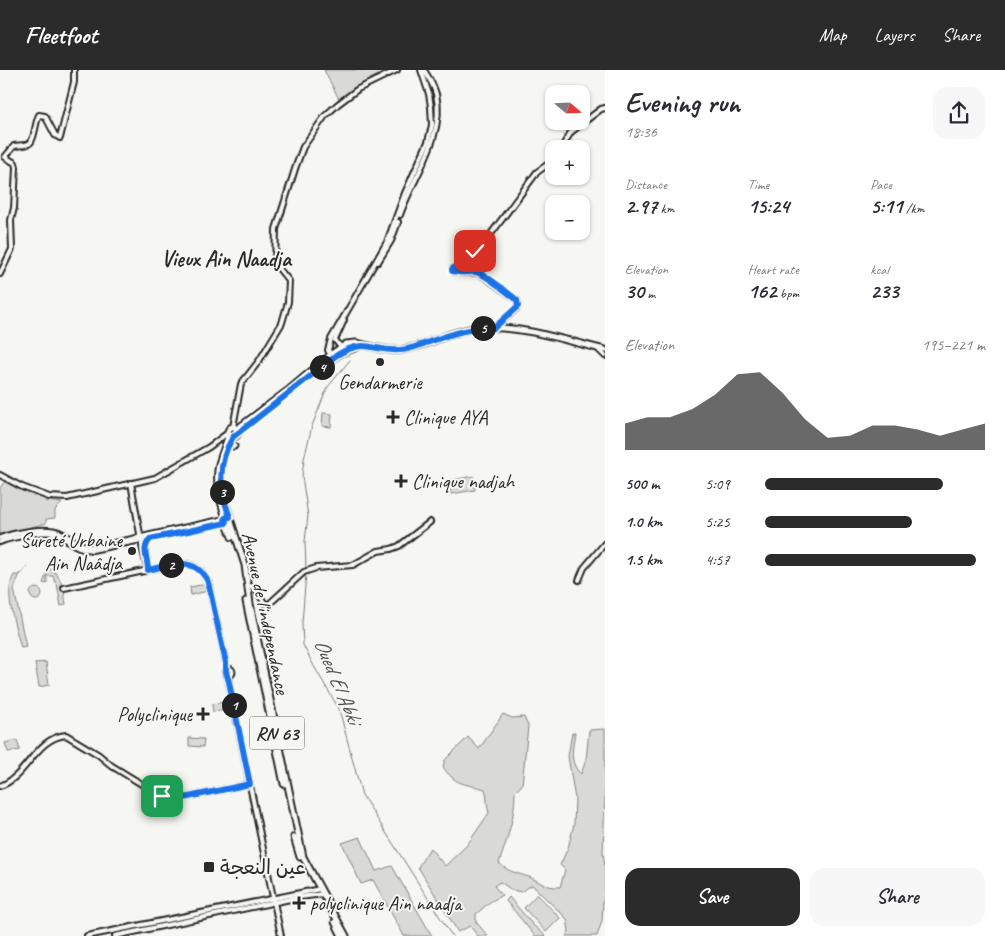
<!DOCTYPE html>
<html lang="en">
<head>
<meta charset="utf-8">
<style>
	body { margin:0; font-family:Caveat,"Playpen Sans Arabic",sans-serif; background:#f7f7f7; color:#2b2b33; height:100vh; display:flex; flex-direction:column; font-size:19px; white-space:nowrap }
	* { box-sizing:border-box; margin:0 }
	p { font-size:16px; color:#7c7c81 }
	.icon { flex:none; width:28px; height:28px; fill:none; stroke:currentColor; stroke-width:2; stroke-linecap:round; stroke-linejoin:round }
	.map { position:relative; flex:1; overflow:hidden }
	.details { display:flex; flex-direction:column; background:#fff; width:400px }
	.details>* { flex:none }
	.needle { width:32px; rotate:109deg }
	.tools { position:absolute; left:545px; top:15px; display:grid; gap:10px }
	.tools a { display:grid; place-items:center; width:45px; height:45px; border-radius:10px; background:#fff; box-shadow:0 1px 4px #0004; font-size:25px }
	.pin { position:absolute; display:grid; place-items:center; width:42px; height:42px; color:#fff; margin:-21px; border-radius:10px; box-shadow:0 2px 8px #0006 }
	.km { position:absolute; width:25px; height:25px; margin:-12px; border-radius:50%; background:#222; color:#fff; font-size:14px; line-height:25px; text-align:center }
	.round { display:grid; place-items:center; flex:none; width:52px; height:52px; border-radius:15px; background:#f7f7f7 }
	.summary { display:flex; align-items:center; justify-content:space-between; height:85px; padding:0 20px }
	h1 { font-size:28px; font-weight:700; line-height:38px }
	.metrics { display:grid; grid-template-columns:repeat(3,1fr); gap:8px; height:85px; padding:5px 20px }
	.metrics div { display:grid; align-content:center }
	.metrics b { font-size:21px; font-weight:700 }
	.metrics small { font-size:14px; font-weight:400 }
	.metrics p { font-size:14px }
	.chart { height:140px; padding:10px 20px }
	.chart p { display:flex; justify-content:space-between }
	.chart svg { width:100%; height:90px; margin-top:5px; fill:#2b2b2b; opacity:.7 }
	.button { display:flex; gap:10px; margin-top:auto; padding:10px 20px }
	.button a { flex:1; height:58px; border-radius:15px; background:#2b2b2b; color:#fff; font-size:20px; font-weight:700; line-height:58px; text-align:center }
	.button a+a { background:#f7f7f7; color:#2b2b33 }
	ul { padding:0 20px; list-style:none; font-size:16px }
	li { display:grid; grid-template-columns:80px 60px 1fr; align-items:center; height:38px }
	li i { height:12px; border-radius:6px; background:#2b2b2b }
	header { display:flex; align-items:center; gap:30px; box-sizing:border-box; height:70px; padding:0 25px; background:#2b2b2b; color:#fff }
	header strong { font-size:24px }
	nav { display:flex; gap:28px; margin-inline-start:auto; font-size:18px }
	main { display:flex; flex:1; min-height:0 }
	.map>svg:first-child { display:block }
	.green { fill:#d9d9d5; stroke:#828280 }
	.lines { fill:none; stroke-linecap:round; stroke-linejoin:round }
	.stream { stroke:#7a7a78; stroke-width:1 }
	.secondary-casing { stroke:#2b2b2b; stroke-width:8 }
	.primary-casing { stroke:#2b2b2b; stroke-width:9 }
	.secondary { stroke:#f6f6f2; stroke-width:4 }
	.primary { stroke:#f6f6f2; stroke-width:5 }
	.route-casing { stroke:#fff; stroke-width:10 }
	.route { stroke:#1a73e8; stroke-width:6 }
	.poi-dot { fill:#2b2b2b; stroke:#f6f6f2; stroke-width:2 }
	.labels { text-anchor:middle; stroke-width:4; stroke-linejoin:round; paint-order:stroke }
	.shield { fill:#f6f6f2; stroke:#686867; stroke-width:1 }
	.shield-label { font-size:19px; font-weight:bold; fill:#2b2b2b }
	.poi-label { font-size:20px; fill:#2b2b2b; stroke:#f6f6f2; text-anchor:start }
	.street-label { font-size:20px; fill:#2b2b2b; stroke:#f6f6f2 }
	.water-label { font-size:21px; font-style:italic; fill:#525251; stroke:#f6f6f2 }
	.quarter-label { font-size:22px; font-weight:bold; fill:#2b2b2b; stroke:#f6f6f2 }
</style>
</head>
<body>
<header>
<strong>Fleetfoot</strong>
<nav><a>Map</a><a>Layers</a><a>Share</a></nav>
</header>
<main>
<div class="map">
<svg width="605" height="866" viewBox="0 0 605 866">
	<rect width="100%" height="100%" fill="#f6f6f2"/>
	<filter id="ink" filterUnits="userSpaceOnUse"><feTurbulence type="fractalNoise" baseFrequency=".02" numOctaves="2"/><feDisplacementMap in="SourceGraphic" scale="10" xChannelSelector="R" yChannelSelector="G"/><feConvolveMatrix kernelMatrix="1 2 1 2 8 2 1 2 1" color-interpolation-filters="sRGB"/></filter>
	<g filter="url(#ink)">
		<g class="green">
			<path d="M324 0H393L353 19 340 31Z"/>
			<path d="M323 343 332 344 331 357 322 356Z"/>
			<path d="M473 406 475 420 451 424 448 411Z"/>
			<path d="M5 411 45 428V431L47 432 48 431 62 433 55 440V448L46 449V453L43 454 0 465V418Z"/>
			<path d="M28 496 19 506 14 519 26 577 21 578C16 558 3 523 14 505H19Z"/>
			<path d="M49 498C62 504 64 522 66 534L61 536 57 514 55 512 53 506H47V514L43 513Z"/>
			<path d="M207 514 208 521 191 525 190 517Z"/>
			<circle cx="36" cy="524" r="6"/>
			<path d="M46 592 49 615 39 617 35 593Z"/>
			<path d="M225 632 227 640 213 642 212 634Z"/>
			<path d="M503 644 512 648 524 647 528 656 522 715 515 722C515 747 507 770 499 793 508 802 517 803 529 807 543 813 543 817 560 817L565 800 560 795 568 778 574 754 575 729 568 686 572 663 575 662C573 678 568 692 581 704L586 690 589 660 605 659V725L603 783 605 796V824L603 831 602 851 597 866H566L569 861 567 849 532 815 521 822 512 820 500 812 494 816 502 825 490 832 476 844V852L488 866H478L470 856 458 862 418 797 430 778 445 796 467 775 489 743C486 735 488 727 485 719 464 713 456 716 443 697L445 690 468 667 479 679Z"/>
			<path d="M189 668 204 669 203 677 189 676Z"/>
			<path d="M17 670 20 680 8 682 5 673Z"/>
			<path d="M360 767 376 801 392 796 432 866H404L373 810 361 814 342 773Z"/>
			<path d="M537 824 560 848 546 862 524 838Z"/>
			<path d="M509 827 533 855 546 866H535L506 831Z"/>
		</g>
		<g class="lines">
			<g class="stream">
				<path d="M306 499 305 471 308 446 302 406 304 389 312 356 327 318 350 290"/>
				<path d="M306 503 302 553 303 575 315 598 339 639 362 725 452 866"/>
			</g>
			<g class="secondary-casing">
				<g id="secondary">
					<path d="M561 79 571 62 601 39 605 38"/>
					<path d="M400 145C413 107 446 66 436 24 434 16 429 8 424 0"/>
					<path d="M378 192 391 171 398 152"/>
					<path d="M0 204 12 179 11 150 14 138 16 97 15 93 5 87 14 76C18 75 27 76 30 73 35 69 35 52 39 45L45 46 55 65 60 68 74 12V0"/>
					<path d="M494 258 516 239 518 234 517 230 479 203 454 202 452 199 457 195 470 193 475 181 491 164 537 102 554 90"/>
					<path d="M598 279 605 286"/>
					<path d="M344 281 335 270 344 250"/>
					<path d="M331 286 328 280 331 269 387 172 405 123 428 72 432 55 431 37 429 24 421 0"/>
					<path d="M233 357 241 314 259 291 282 253 288 232 289 211 275 194 276 159 296 96 303 77 325 46 338 34 358 19 397 0"/>
					<path d="M0 405 22 417 49 427 67 428 155 408 209 377 229 362"/>
					<path d="M131 413 143 481 148 500"/>
					<path d="M0 468C13 463 46 456 59 462 72 468 80 477 95 477L225 449"/>
					<path d="M0 472 5 470C18 467 43 459 56 464 70 470 75 479 92 480L226 453"/>
					<path d="M144 475 147 490"/>
					<path d="M579 510 584 498 605 473"/>
					<path d="M251 516 257 521 265 534 268 535 304 502 316 498 353 495 378 481 391 479 399 476 430 452"/>
					<path d="M64 518 177 494H188L195 497 201 501 208 512 226 593"/>
					<circle cx="229" cy="602" r="3.5"/>
					<path d="M227 604 281 866"/>
					<path d="M0 716C27 707 35 668 66 665L99 685 112 696 166 729H178L250 714"/>
					<path d="M87 866 320 819"/>
					<path d="M115 866 300 827 323 824"/>
				</g>
			</g>
			<g class="primary-casing">
				<g id="primary">
					<path d="M322 296 341 283 360 276"/>
					<circle cx="233" cy="362" r="5"/>
					<path d="M237 359 290 319 333 283 346 274 356 273C370 276 387 282 401 280 427 277 451 260 478 258 522 255 563 270 605 280"/>
					<path d="M228 375 234 376"/>
					<path d="M222 424 230 447"/>
					<path d="M226 448C220 430 215 412 219 394 222 384 226 374 229 364"/>
					<path d="M231 452 245 495 250 534 303 787 346 866"/>
					<path d="M227 454 232 467"/>
					<path d="M246 531 284 714"/>
					<path d="M294 767 300 787"/>
					<path d="M335 852 342 866"/>
				</g>
			</g>
			<use href="#secondary" class="secondary"/>
			<use href="#primary" class="primary"/>
		</g>
	</g>
	<g class="lines" filter="url(#ink)">
		<g class="route-casing">
			<path id="route" d="M162 726 174 730 250 714 229 612 226 602V593L208 512C195 485 171 495 148 500 148 487 141 480 150 469L226 453 225 448 230 447C219 419 217 393 233 367L337 285C367 267 372 282 400 280 410 280 417 276 426 273 449 265 469 257 494 258L518 236 517 230C509 224 486 204 476 202 468 201 460 204 452 201V199L457 195 470 193 475 181"/>
		</g>
		<use href="#route" class="route"/>
	</g>
	<g class="poi-dot">
		<circle cx="380" cy="292" r="5"/>
		<path d="M390.5 339.5h5v5h5v5h-5v5h-5v-5h-5v-5h5z"/>
		<path d="M398.5 403.5h5v5h5v5h-5v5h-5v-5h-5v-5h5z"/>
		<circle cx="132" cy="481" r="5"/>
		<path d="M200.5 636.5h5v5h5v5h-5v5h-5v-5h-5v-5h5z"/>
		<rect x="203" y="791" width="12" height="12" rx="2.5"/>
		<path d="M296.5 825.5h5v5h5v5h-5v5h-5v-5h-5v-5h5z"/>
	</g>
	<g class="labels">
		<rect class="shield" x="249.5" y="646.5" width="55" height="33" rx="4"/>
		<g class="shield-label">
			<text x="277" y="670">RN 63</text>
		</g>
		<g class="poi-label">
			<text x="380" y="319" text-anchor="middle">Gendarmerie</text>
			<text x="404" y="354">Clinique AYA</text>
			<text x="412" y="418">Clinique nadjah</text>
			<text x="122" y="477" text-anchor="end">Sureté Urbaine<tspan x="122" dy="23">Ain Naâdja</tspan></text>
			<text x="192" y="651" text-anchor="end">Polyclinique</text>
			<text x="220" y="804">عين النعجة</text>
			<text x="310" y="840">polyclinique Ain naadja</text>
		</g>
		<g class="street-label">
			<text transform="translate(266 543) rotate(78)" y="7">Avenue de l'independance</text>
		</g>
		<g class="water-label">
			<text transform="translate(338 611) rotate(67)" y="7">Oued El Abki</text>
		</g>
		<g class="quarter-label">
			<text x="226" y="196">Vieux Ain Naadja</text>
		</g>
	</g>
</svg>
<div class="tools">
<a><svg class="needle" viewBox="-14 -14 28 28"><path d="M0-13l5 13h-10z" fill="#e53935"/><path d="M0 13l5-13h-10z" fill="#7c7c81"/></svg></a>
<a>+</a>
<a>−</a>
</div>
<div class="pin" style="left:162px;top:726px;background:#1e9e55"><svg class="icon" aria-label="arrive" viewBox="0 0 24 24"><path d="M6 21V4h12l-3 4 3 4H6"/></svg></div>
<div class="pin" style="left:475px;top:181px;background:#d93025"><svg class="icon" aria-label="check" viewBox="0 0 24 24"><path d="M5 12l5 5 9-10"/></svg></div>
<b class="km" style="left:234px;top:635px">1</b>
<b class="km" style="left:171px;top:495px">2</b>
<b class="km" style="left:222px;top:422px">3</b>
<b class="km" style="left:322px;top:297px">4</b>
<b class="km" style="left:483px;top:258px">5</b>
</div>
<section class="details">
<div class="summary"><div><h1>Evening run</h1><p>18:36</p></div><a class="round"><svg class="icon" aria-label="share" viewBox="0 0 24 24"><path d="M12 15V3M7 8l5-5 5 5M5 13v7h14v-7"/></svg></a></div>
<div class="metrics">
<div><p>Distance</p><b>2.97<small> km</small></b></div>
<div><p>Time</p><b>15:24</b></div>
<div><p>Pace</p><b>5:11<small> /km</small></b></div>
</div>
<div class="metrics">
<div><p>Elevation</p><b>30<small> m</small></b></div>
<div><p>Heart rate</p><b>162<small> bpm</small></b></div>
<div><p>kcal</p><b>233</b></div>
</div>
<div class="chart"><p><span>Elevation</span>195–221 m</p>
<svg viewBox="0 0 160 44" preserveAspectRatio="none"><path d="M0 44V31L10 28L20 28L30 24L40 17L50 7L60 6L70 16L80 29L90 38L100 37L110 32L120 32L130 34L140 37L150 34L160 31V44z"/></svg>
</div>
<ul>
<li><b>500 m</b>5:09<i style="width:81%"></i></li>
<li><b>1.0 km</b>5:25<i style="width:67%"></i></li>
<li><b>1.5 km</b>4:57<i style="width:96%"></i></li>
</ul>
<div class="button"><a>Save</a><a>Share</a></div>
</section>
</main>
</body>
</html>
